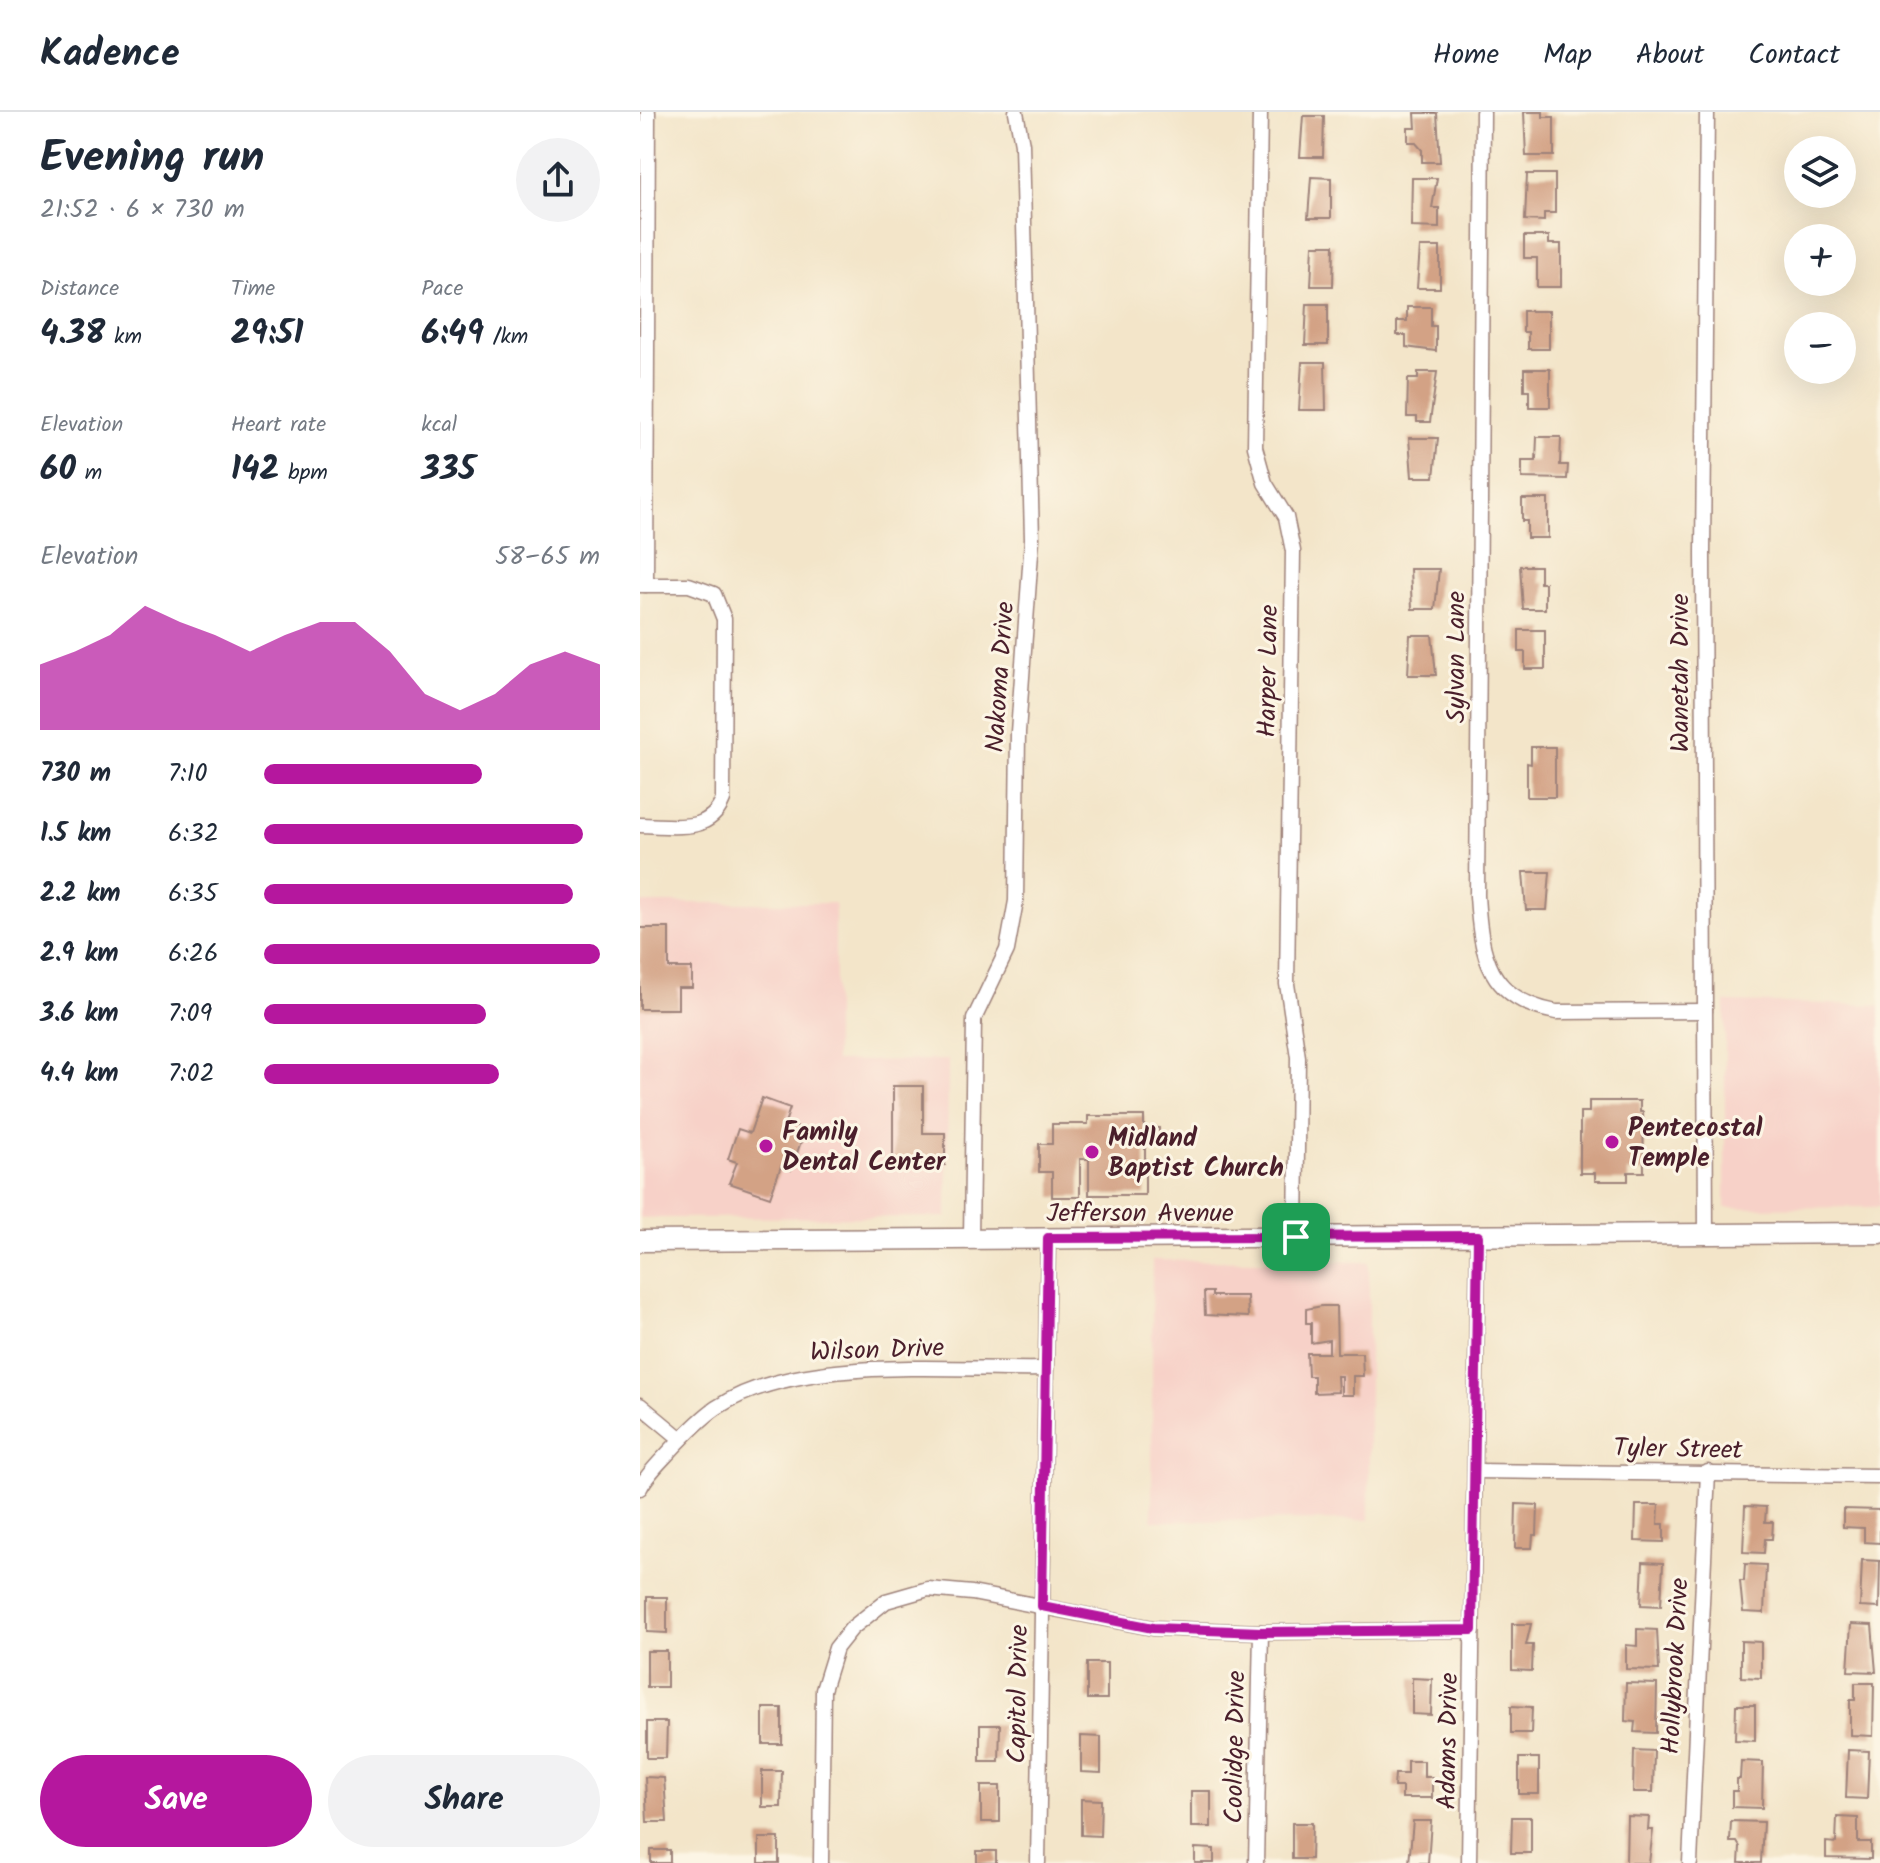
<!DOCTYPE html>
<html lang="en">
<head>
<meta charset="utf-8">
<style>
	body { margin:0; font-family:Kalam,sans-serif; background:#f2f2f3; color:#1f2937; height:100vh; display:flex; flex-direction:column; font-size:30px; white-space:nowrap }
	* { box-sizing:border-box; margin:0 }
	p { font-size:26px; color:#747a83 }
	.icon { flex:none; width:44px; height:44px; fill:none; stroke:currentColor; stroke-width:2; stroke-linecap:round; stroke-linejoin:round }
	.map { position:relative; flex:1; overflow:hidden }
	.sheet { display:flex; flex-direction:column; background:#fff; width:640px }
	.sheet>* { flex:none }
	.fabs { position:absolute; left:1144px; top:24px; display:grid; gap:16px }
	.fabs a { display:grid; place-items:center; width:72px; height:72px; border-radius:50%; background:#fff; box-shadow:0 8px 32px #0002; font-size:40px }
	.pin { position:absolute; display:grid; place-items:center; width:68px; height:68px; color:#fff; margin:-34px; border-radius:16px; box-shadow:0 4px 12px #0006 }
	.round { display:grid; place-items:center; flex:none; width:84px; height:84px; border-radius:42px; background:#f2f2f3 }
	.headline { display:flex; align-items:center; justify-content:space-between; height:136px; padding:0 40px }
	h1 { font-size:44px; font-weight:700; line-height:60px }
	.figures { display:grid; grid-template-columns:repeat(3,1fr); gap:12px; height:136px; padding:8px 40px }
	.figures div { display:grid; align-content:center }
	.figures b { font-size:34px; font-weight:700 }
	.figures small { font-size:22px; font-weight:400 }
	.figures p { font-size:22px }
	.chart { height:224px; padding:16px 40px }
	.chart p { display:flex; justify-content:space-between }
	.chart svg { width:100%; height:144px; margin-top:8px; fill:#b5179e; opacity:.7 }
	.action { display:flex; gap:16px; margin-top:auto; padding:16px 40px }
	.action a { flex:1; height:92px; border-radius:48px; background:#b5179e; color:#fff; font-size:32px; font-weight:700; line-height:92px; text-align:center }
	.action a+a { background:#f2f2f3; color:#1f2937 }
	ul { padding:0 40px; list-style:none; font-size:26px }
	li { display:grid; grid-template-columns:128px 96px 1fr; align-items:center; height:60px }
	li i { height:20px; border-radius:10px; background:#b5179e }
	header { display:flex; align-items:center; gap:48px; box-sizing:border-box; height:112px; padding:0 40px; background:#fff; border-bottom:2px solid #e0e1e3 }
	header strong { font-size:38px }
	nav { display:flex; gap:44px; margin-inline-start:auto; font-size:28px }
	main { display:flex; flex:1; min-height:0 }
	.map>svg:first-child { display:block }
	.built { fill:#f7d1c8 }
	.building { fill:#d3a285 }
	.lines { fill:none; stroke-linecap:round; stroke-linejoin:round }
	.street-casing { stroke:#9e827a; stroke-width:17 }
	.secondary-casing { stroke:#9e827a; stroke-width:23 }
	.street { stroke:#fff; stroke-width:14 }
	.secondary { stroke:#fff; stroke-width:20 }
	.route-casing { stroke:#fff; stroke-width:16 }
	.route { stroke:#b5179e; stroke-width:10 }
	.poi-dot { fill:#b5179e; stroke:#fcf5e5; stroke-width:3 }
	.labels { text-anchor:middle; stroke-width:6; stroke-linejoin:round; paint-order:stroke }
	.street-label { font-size:26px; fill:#4a1f2b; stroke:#fcf5e5 }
	.poi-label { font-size:26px; font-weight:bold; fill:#4a1f2b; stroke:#fcf5e5; text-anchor:start }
</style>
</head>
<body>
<header>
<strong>Kadence</strong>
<nav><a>Home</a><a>Map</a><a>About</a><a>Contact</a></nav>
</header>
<main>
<section class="sheet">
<div class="headline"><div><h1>Evening run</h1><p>21:52 · 6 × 730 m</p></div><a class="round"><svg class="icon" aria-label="share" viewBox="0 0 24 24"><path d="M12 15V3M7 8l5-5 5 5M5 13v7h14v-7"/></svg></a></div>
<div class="figures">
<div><p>Distance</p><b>4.38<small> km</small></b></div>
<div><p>Time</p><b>29:51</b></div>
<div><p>Pace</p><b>6:49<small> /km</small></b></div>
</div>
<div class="figures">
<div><p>Elevation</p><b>60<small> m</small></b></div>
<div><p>Heart rate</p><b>142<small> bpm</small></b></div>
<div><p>kcal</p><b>335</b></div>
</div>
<div class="chart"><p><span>Elevation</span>58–65 m</p>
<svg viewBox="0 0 160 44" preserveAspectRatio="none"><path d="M0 44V24L10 20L20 15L30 6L40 11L50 15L60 20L70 15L80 11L90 11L100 20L110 33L120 38L130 33L140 24L150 20L160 24V44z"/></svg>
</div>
<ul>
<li><b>730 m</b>7:10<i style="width:65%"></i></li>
<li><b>1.5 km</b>6:32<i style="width:95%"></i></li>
<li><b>2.2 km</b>6:35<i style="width:92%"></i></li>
<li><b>2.9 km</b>6:26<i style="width:100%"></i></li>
<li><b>3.6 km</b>7:09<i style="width:66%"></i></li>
<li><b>4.4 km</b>7:02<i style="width:70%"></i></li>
</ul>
<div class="action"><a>Save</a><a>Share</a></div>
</section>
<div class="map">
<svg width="1240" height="1751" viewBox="0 0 1240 1751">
	<rect width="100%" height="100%" fill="#fcf5e5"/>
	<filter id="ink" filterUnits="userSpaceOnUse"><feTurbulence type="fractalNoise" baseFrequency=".0125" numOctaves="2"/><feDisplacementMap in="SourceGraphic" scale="16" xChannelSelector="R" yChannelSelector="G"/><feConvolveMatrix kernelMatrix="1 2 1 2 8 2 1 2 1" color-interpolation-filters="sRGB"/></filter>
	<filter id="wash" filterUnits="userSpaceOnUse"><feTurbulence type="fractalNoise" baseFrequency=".006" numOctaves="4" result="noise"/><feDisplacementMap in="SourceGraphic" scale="32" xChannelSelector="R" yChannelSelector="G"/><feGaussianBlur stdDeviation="1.8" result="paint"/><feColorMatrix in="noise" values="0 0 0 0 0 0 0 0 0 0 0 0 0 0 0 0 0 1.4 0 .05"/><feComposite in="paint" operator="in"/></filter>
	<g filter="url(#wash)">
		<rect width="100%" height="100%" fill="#f3e5c9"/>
		<g class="built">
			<path d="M0 791H195V949L308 948 307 1105 0 1106Z"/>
			<path d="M1085 890 1240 893V1095L1085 1096Z"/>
			<path d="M512 1148 729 1150V1408L512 1409Z"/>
		</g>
		<g id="blocks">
			<g class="building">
				<path d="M884 0H903V5H914V44H886Z"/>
				<path d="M775 1H797L800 50H782V38L775 30H768V16H776Z"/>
				<path d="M663 4H684L683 45H660Z"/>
				<path d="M887 62H915V101H904V109L885 108Z"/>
				<path d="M671 65 691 66V106H668Z"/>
				<path d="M772 66H797L792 96H799V116L771 115Z"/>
				<path d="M884 124H909V132H921V175H897V146H884Z"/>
				<path d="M673 133H694L693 174H671Z"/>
				<path d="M780 135H800V176H777Z"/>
				<path d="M667 192H688V233H665Z"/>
				<path d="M767 195H791V214H796V239L766 235V223H757V209H767Z"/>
				<path d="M883 199H909V237H888V220H883Z"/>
				<path d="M662 250H685L686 298H659Z"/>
				<path d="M884 257H910V295H889V278H884Z"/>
				<path d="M778 260H797L790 310H777V305H767L768 267H778Z"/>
				<path d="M897 325H921L920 353H928L927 367 882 366V349H896Z"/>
				<path d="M769 326H798L794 365H772Z"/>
				<path d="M882 387H908V426H887V409H882Z"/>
				<path d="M880 454H900V471H905V497H883Z"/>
				<path d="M770 457H799L795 497H772Z"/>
				<path d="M879 518H905V557H885V540H879Z"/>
				<path d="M770 523H792L796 563H768Z"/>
				<path d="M891 635H915V685H887V651L891 652Z"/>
				<path d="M883 760H910L907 798H886Z"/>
				<path d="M0 816H29V856H52V876H38V897H0Z"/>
				<path d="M253 974H283V1021H305V1053H253Z"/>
				<path d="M122 986 150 996 145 1011 165 1018 151 1058 141 1054 130 1085 89 1071 97 1050 88 1047 98 1017 110 1021Z"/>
				<path d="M949 989H1000V1000H1003L1004 1060H988V1069H955V1061H940V1000H949Z"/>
				<path d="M448 1004H504V1016H519V1032H505V1083H449V1047H440V1085H412V1060H399V1032H412V1012H448Z"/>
				<path d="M564 1180H572V1184H607L608 1205 565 1203Z"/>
				<path d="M682 1194H696L697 1241H722L723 1264H713V1283H701V1264H697L698 1280 674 1281V1264H668L667 1241H689V1228L671 1231V1211H666V1197Z"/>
				<path d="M876 1392 898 1393 897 1423H893L892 1436H875Z"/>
				<path d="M996 1393H1019L1018 1412H1024V1430L995 1429Z"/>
				<path d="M1105 1394 1126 1395 1125 1410H1133L1132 1427H1125L1124 1441 1103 1440Z"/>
				<path d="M1203 1397 1240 1398V1431L1224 1430V1416L1203 1415Z"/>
				<path d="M1222 1448 1240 1449 1239 1496 1220 1495Z"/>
				<path d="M1003 1450 1023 1451 1021 1494 1001 1493Z"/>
				<path d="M1105 1452 1126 1453 1124 1501 1103 1500 1100 1469H1104Z"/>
				<path d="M7 1485H27V1521L7 1520Z"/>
				<path d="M872 1512H891L886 1533H893L892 1559 872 1558Z"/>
				<path d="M1211 1512 1232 1513 1236 1560 1208 1559Z"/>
				<path d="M997 1517 1017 1518 1019 1558 986 1557V1533L997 1534Z"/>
				<path d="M1101 1529 1121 1530V1566L1101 1565Z"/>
				<rect x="7" y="1539" width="20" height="36"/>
				<rect x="447" y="1551" width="20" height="36"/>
				<path d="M772 1566 792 1567 791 1603 772 1602Z"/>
				<path d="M986 1571 1017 1572 1016 1621 994 1620 995 1610 985 1609Z"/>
				<path d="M1215 1571H1234L1233 1624 1210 1623V1588H1215Z"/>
				<path d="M1096 1593H1115V1629L1095 1628Z"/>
				<path d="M871 1594 892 1595 891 1621H871Z"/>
				<rect x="123" y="1596" width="19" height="36"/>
				<path d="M7 1610H27L26 1646H7Z"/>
				<path d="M340 1613H360L359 1649H340Z"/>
				<path d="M441 1624 461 1625V1661L441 1660Z"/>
				<path d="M994 1638 1014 1639 1013 1680H993Z"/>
				<path d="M1208 1638 1229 1639 1227 1687 1206 1686Z"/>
				<rect x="879" y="1646" width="20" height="36"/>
				<path d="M767 1649H784V1665H792V1686H762V1675H754L755 1662H767Z"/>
				<path d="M1101 1649 1123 1650 1122 1696 1092 1695V1679H1097V1667H1100Z"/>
				<path d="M122 1659H142L141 1695H122Z"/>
				<path d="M5 1665 24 1666 27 1710H7Z"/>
				<rect x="341" y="1674" width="19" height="36"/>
				<rect x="551" y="1679" width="20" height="36"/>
				<path d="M441 1687 461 1688 460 1724 441 1723Z"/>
				<path d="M987 1704 1009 1705 1008 1718H1013L1009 1751H986Z"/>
				<path d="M872 1705H891V1741H871Z"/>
				<path d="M1197 1705 1218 1706V1730H1231V1747L1186 1746V1730L1196 1731Z"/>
				<path d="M773 1709H791L788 1751H769Z"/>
				<path d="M1091 1709 1123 1710 1121 1751H1099L1100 1735 1097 1730H1090Z"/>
				<path d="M652 1711H672L671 1747H652Z"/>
				<rect x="119" y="1726" width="20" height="25"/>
				<path d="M555 1736 574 1737V1751H555Z"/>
				<rect x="11" y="1738" width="19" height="13"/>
				<rect x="337" y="1739" width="19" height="12"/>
			</g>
		</g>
	</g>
	<g filter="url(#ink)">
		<use href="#blocks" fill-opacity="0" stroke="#9e827a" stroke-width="2"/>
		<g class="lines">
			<g class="street-casing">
				<g id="street">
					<path d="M620 0 615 335 625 371 646 405 653 439 647 872 658 945 656 1125"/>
					<path d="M843 0 837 784C841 845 848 887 916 900L1065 899"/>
					<path d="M6 473 8 0"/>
					<path d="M0 713C32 713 69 723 83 688L84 507 74 482 49 473H0"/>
					<path d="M1066 1122 1063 441 1067 0"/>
					<path d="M331 1126 334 907 367 838 376 789 378 620 392 427 382 32 376 0"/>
					<path d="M0 1293 41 1327"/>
					<path d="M835 1359 1240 1364"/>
					<path d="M0 1376C7 1362 20 1350 31 1338 44 1324 60 1307 76 1296 157 1242 310 1259 406 1257"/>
					<path d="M181 1751 183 1578 196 1536 212 1516 246 1489 288 1477 332 1481 513 1516 621 1520 832 1518"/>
					<path d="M398 1751 408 1126"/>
					<path d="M616 1751 621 1520"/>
					<path d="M829 1751 838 1124"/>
					<path d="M1050 1751 1068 1360"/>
				</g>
			</g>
			<g class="secondary-casing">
				<path id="secondary" d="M0 1129 1240 1121"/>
			</g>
			<use href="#street" class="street"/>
			<use href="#secondary" class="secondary"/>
		</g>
	</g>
	<g class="lines" filter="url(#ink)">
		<g class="route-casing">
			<path id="route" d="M838 1124 832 1518 621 1520 513 1516 402 1494 408 1126Z"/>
		</g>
		<use href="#route" class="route"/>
	</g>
	<g class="poi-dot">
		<circle cx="972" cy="1030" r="8"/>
		<circle cx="126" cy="1034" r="8"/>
		<circle cx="452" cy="1040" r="8"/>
	</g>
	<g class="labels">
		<g class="street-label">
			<text transform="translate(815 545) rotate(-90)" y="9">Sylvan Lane</text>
			<text transform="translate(627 559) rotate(-89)" y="9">Harper Lane</text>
			<text transform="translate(1039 561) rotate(-90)" y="9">Wanetah Drive</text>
			<text transform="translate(359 565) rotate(-86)" y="9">Nakoma Drive</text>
			<text x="500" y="1109">Jefferson Avenue</text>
			<text transform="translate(237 1237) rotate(-2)" y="9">Wilson Drive</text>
			<text transform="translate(1038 1336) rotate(1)" y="9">Tyler Street</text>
			<text transform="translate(1034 1554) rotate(-87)" y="9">Hollybrook Drive</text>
			<text transform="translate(377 1582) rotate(-89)" y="9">Capitol Drive</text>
			<text transform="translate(807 1629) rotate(-89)" y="9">Adams Drive</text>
			<text transform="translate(594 1635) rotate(-89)" y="9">Coolidge Drive</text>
		</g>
		<g class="poi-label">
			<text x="988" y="1024">Pentecostal<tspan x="988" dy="30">Temple</tspan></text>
			<text x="142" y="1028">Family<tspan x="142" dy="30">Dental Center</tspan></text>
			<text x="468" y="1034">Midland<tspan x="468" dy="30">Baptist Church</tspan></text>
		</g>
	</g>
</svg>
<div class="fabs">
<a><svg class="icon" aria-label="layers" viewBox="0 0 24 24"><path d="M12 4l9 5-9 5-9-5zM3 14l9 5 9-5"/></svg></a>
<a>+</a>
<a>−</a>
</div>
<div class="pin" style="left:656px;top:1125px;background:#1e9e55"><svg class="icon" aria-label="arrive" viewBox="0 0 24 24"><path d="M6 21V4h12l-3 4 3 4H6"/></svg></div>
</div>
</main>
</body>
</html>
